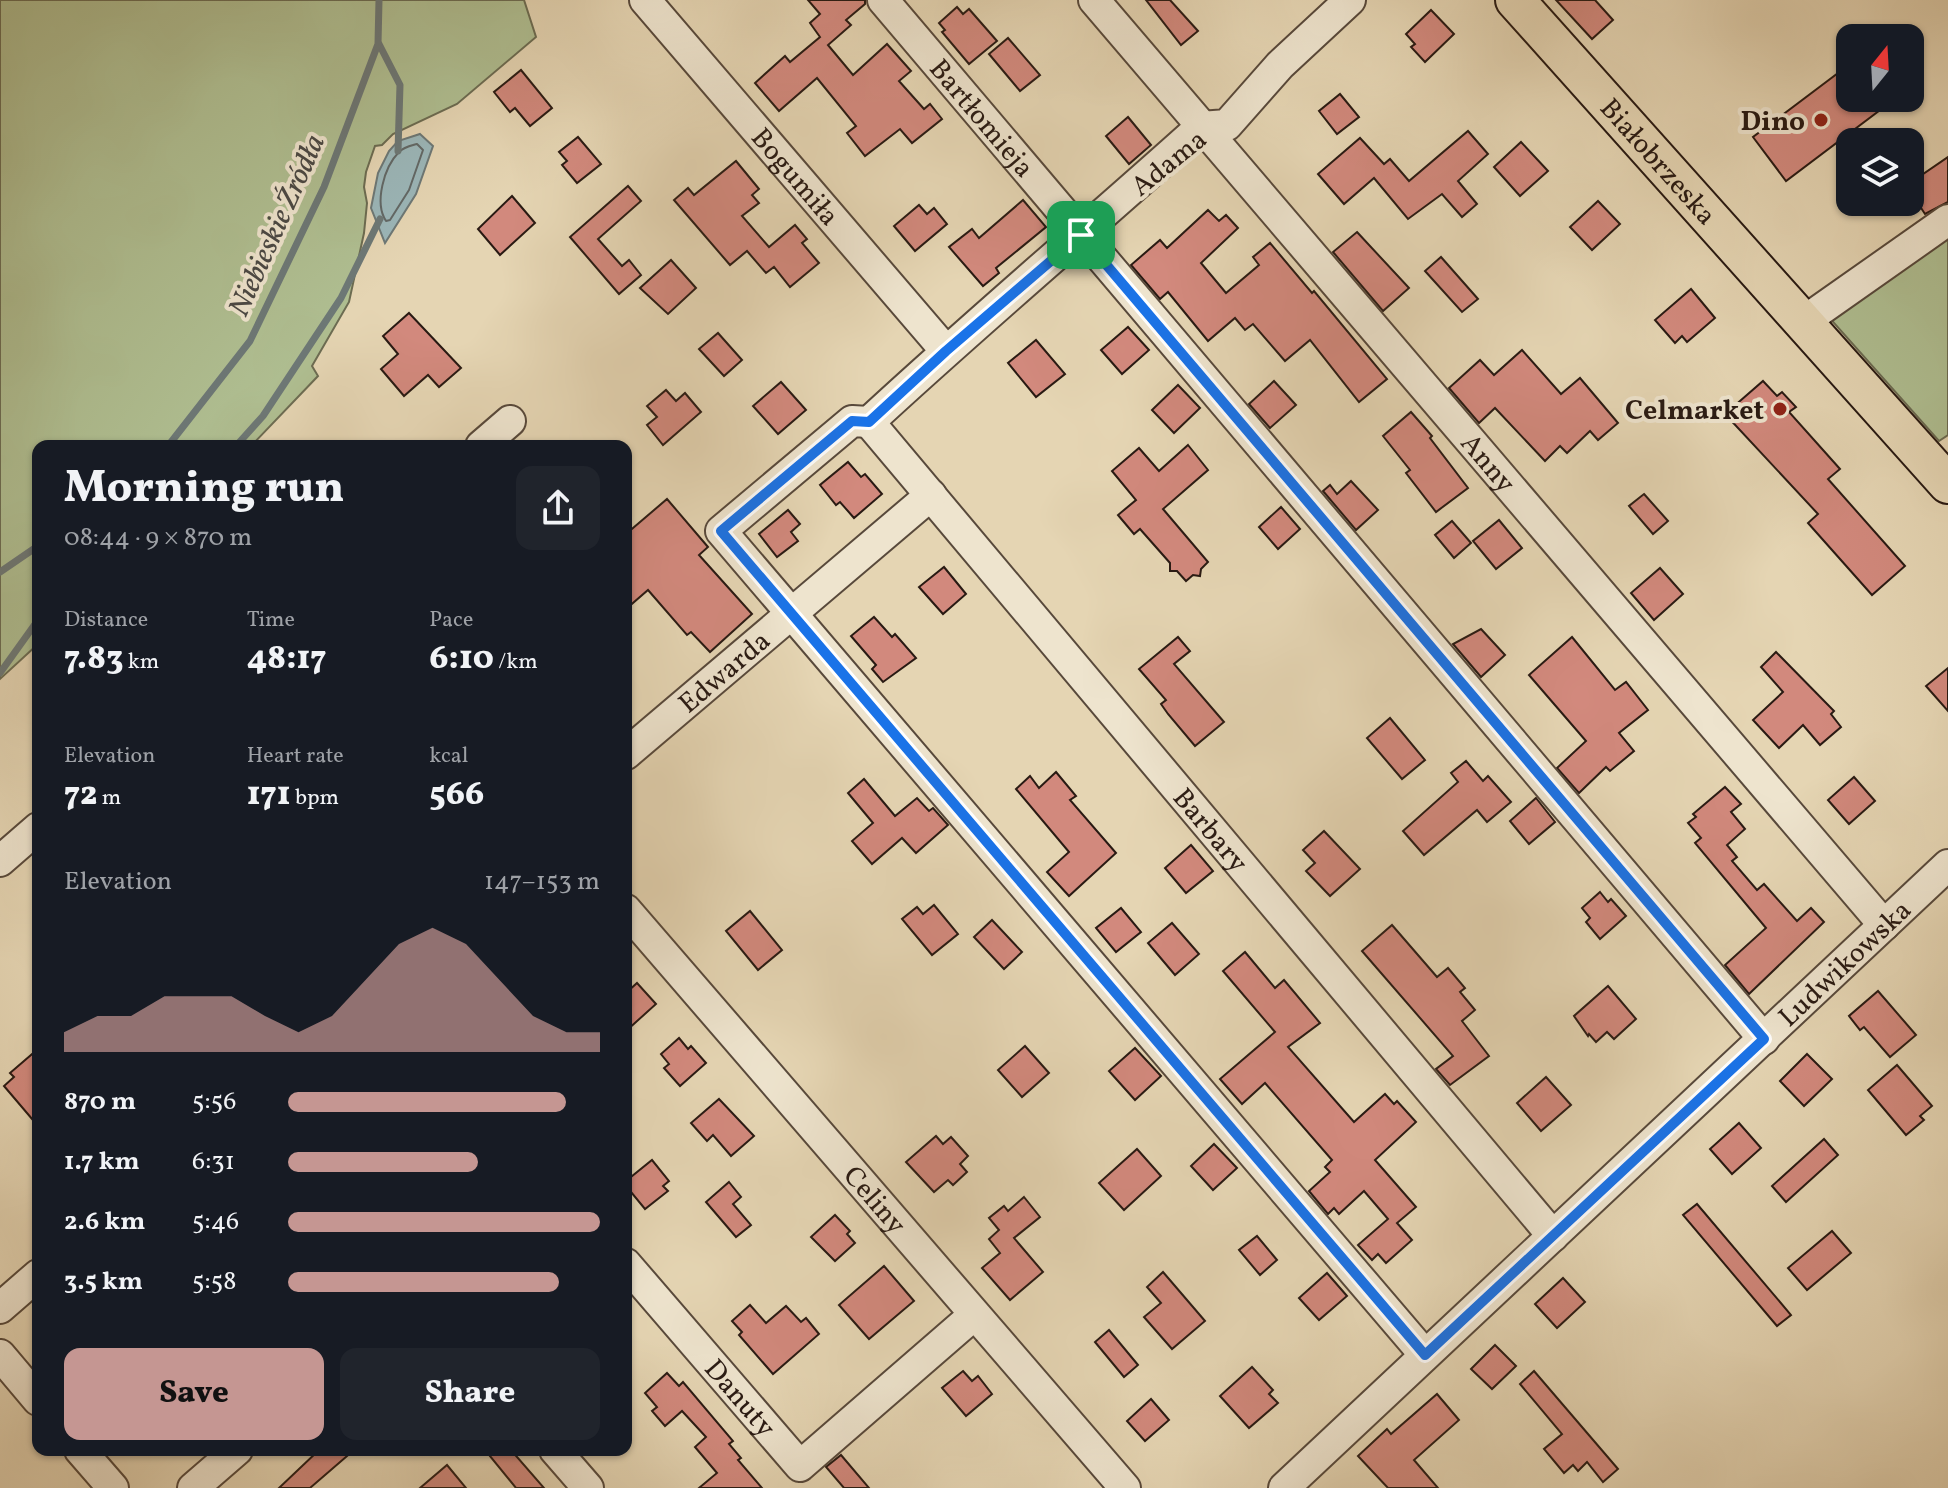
<!DOCTYPE html>
<html lang="en">
<head>
<meta charset="utf-8">
<style>
	body { margin:0; font-family:Vollkorn,serif; background:#20242c; color:#f1f3f6; height:100vh; display:flex; flex-direction:column; font-size:30px; white-space:nowrap }
	* { box-sizing:border-box; margin:0 }
	p { font-size:26px; color:#9ea1a6 }
	.icon { flex:none; width:44px; height:44px; fill:none; stroke:currentColor; stroke-width:2; stroke-linecap:round; stroke-linejoin:round }
	.map { position:relative; flex:1; overflow:hidden }
	.drawer { position:absolute; left:32px; top:440px; width:600px; height:1016px; display:flex; flex-direction:column; background:#171b24; border-radius:16px; box-shadow:0 2px 6px #0004 }
	.drawer>* { flex:none }
	.needle { width:52px; rotate:18deg }
	.tools { position:absolute; left:1836px; top:24px; display:grid; gap:16px }
	.tools a { display:grid; place-items:center; width:88px; height:88px; border-radius:16px; background:#171b24; box-shadow:0 2px 6px #0004; font-size:40px }
	.pin { position:absolute; display:grid; place-items:center; width:68px; height:68px; color:#fff; margin:-34px; border-radius:16px; box-shadow:0 4px 12px #0006 }
	.round { display:grid; place-items:center; flex:none; width:84px; height:84px; border-radius:16px; background:#20242c }
	.overview { display:flex; align-items:center; justify-content:space-between; height:136px; padding:0 32px }
	h1 { font-size:44px; font-weight:800; line-height:60px }
	.metrics { display:grid; grid-template-columns:repeat(3,1fr); gap:12px; height:136px; padding:8px 32px }
	.metrics div { display:grid; align-content:center }
	.metrics b { font-size:34px; font-weight:800 }
	.metrics small { font-size:22px; font-weight:400 }
	.metrics p { font-size:22px }
	.chart { height:224px; padding:16px 32px }
	.chart p { display:flex; justify-content:space-between }
	.chart svg { width:100%; height:144px; margin-top:8px; fill:#c59692; opacity:.7 }
	.primary-button { display:flex; gap:16px; margin-top:auto; padding:16px 32px }
	.primary-button a { flex:1; height:92px; border-radius:16px; background:#c59692; color:#111; font-size:32px; font-weight:800; line-height:92px; text-align:center }
	.primary-button a+a { background:#20242c; color:#f1f3f6 }
	ul { padding:0 32px; list-style:none; font-size:26px }
	li { display:grid; grid-template-columns:128px 96px 1fr; align-items:center; height:60px }
	li i { height:20px; border-radius:10px; background:#c59692 }
	.map>svg:first-child { display:block }
	.green { fill:#afbe91; stroke:#6c6c52; stroke-width:2 }
	.water { fill:#9bb6b8; stroke:#6d7876; stroke-width:2 }
	.lines { fill:none; stroke-linecap:round; stroke-linejoin:round }
	.shore { stroke:#626866; stroke-width:2 }
	.stream { stroke:#6d7876; stroke-width:7 }
	.building { fill:#d2897d; stroke:#291a13; stroke-width:2 }
	.minor-casing { stroke:#58493b; stroke-width:34 }
	.major-casing { stroke:#291a13; stroke-width:42 }
	.minor { stroke:#eee4ce; stroke-width:30 }
	.major { stroke:#e5d5b3; stroke-width:38 }
	.route-casing { stroke:#fff; stroke-width:16 }
	.route { stroke:#1a73e8; stroke-width:10 }
	.poi-dot { fill:#8f2418; stroke:#eee4ce; stroke-width:3 }
	.labels { text-anchor:middle; stroke-width:8; stroke-linejoin:round; paint-order:stroke }
	.street-label { font-size:28px; fill:#291a13; stroke:#eee4ce }
	.poi-label { font-size:28px; font-weight:bold; fill:#291a13; stroke:#eee4ce; text-anchor:end }
	.water-label { font-size:30px; font-style:italic; fill:#4b4945; stroke:#eee4ce }
</style>
</head>
<body>
<div class="map">
<svg width="1948" height="1488" viewBox="0 0 1948 1488">
	<rect width="100%" height="100%" fill="#e5d5b3"/>
	<filter id="stains"><feTurbulence type="fractalNoise" baseFrequency=".0025" numOctaves="4"/><feColorMatrix values="0 0 0 0 .2 0 0 0 0 .09 0 0 0 0 .02 0 0 0 .5 -.17"/></filter>
	<radialGradient id="worn" r=".72"><stop offset=".6" stop-color="#630" stop-opacity="0"/><stop offset="1" stop-color="#630" stop-opacity=".3"/></radialGradient>
	<g class="green">
		<path d="M0 0H524L536 37 457 104 393 134 382 145 375 146 366 172 364 187 367 203 364 233 349 302 312 366 318 376 251 446H38V644L0 679Z"/>
		<path d="M1948 231V435L1939 441 1826 314Z"/>
	</g>
	<path class="water" d="M420 134 433 146 416 194 385 243 371 208 378 173 389 151 398 141Z"/>
	<g class="lines">
		<path class="shore" d="M417 144 423 150 409 190 390 220 386 221C374 203 384 167 399 152 404 147 410 146 417 144Z"/>
		<g class="stream">
			<path d="M379 44 400 85 398 151"/>
			<path d="M168 446 250 341 324 187 378 44 379 0"/>
			<path d="M236 446 263 416 341 298 380 219"/>
			<path d="M0 572 38 546"/>
			<path d="M0 673 38 620"/>
		</g>
	</g>
	<g class="building">
		<path d="M808 0H865V4L846 20 851 25 828 45 853 75 887 44 911 71 899 81 924 109 930 104 942 119 912 143 900 129 865 156 847 133 856 126 817 78 779 111 755 83 785 56 790 62 820 37 810 23 820 14Z"/>
		<path d="M1146 0H1170L1198 31 1181 45Z"/>
		<path d="M1556 0H1595L1613 20 1592 39Z"/>
		<path d="M957 7 963 14 969 9 997 41 969 64 942 32 945 30 939 23Z"/>
		<path d="M1431 10 1454 34 1425 62 1411 47 1415 44 1406 34Z"/>
		<path d="M1008 38 1040 75 1020 91 989 54Z"/>
		<path d="M1850 64V98H1896L1786 181 1753 137Z"/>
		<path d="M521 70 552 108 530 126 515 108 510 112 494 92Z"/>
		<path d="M1340 94 1359 117 1337 134 1319 111Z"/>
		<path d="M1128 117 1151 145 1129 164 1106 136Z"/>
		<path d="M1468 131 1488 154 1458 181 1477 204 1462 217 1442 194 1408 219 1374 178 1344 204 1318 174 1360 138 1384 164 1390 159 1409 181Z"/>
		<path d="M578 137 601 164 577 183 562 165 567 161 559 152Z"/>
		<path d="M1521 142 1548 171 1520 196 1494 167Z"/>
		<path d="M1948 157V202L1925 214 1910 191V183Z"/>
		<path d="M736 161 759 189 752 195 759 203 742 216 769 247 795 225 807 239 802 243 819 263 790 287 774 267 766 273 747 251 730 265 674 200 688 188 694 195Z"/>
		<path d="M628 186 641 201 598 239 622 266 629 260 641 275 619 294 570 237Z"/>
		<path d="M512 196 535 223 500 255 478 229Z"/>
		<path d="M1023 200 1046 227 996 268 999 273 983 286 949 247 972 229 979 238Z"/>
		<path d="M1598 201 1620 224 1592 250 1570 227Z"/>
		<path d="M919 205 927 214 934 208 947 224 915 251 894 226Z"/>
		<path d="M1208 210 1219 221 1226 215 1238 228 1201 263 1226 293 1259 265 1253 257 1270 243 1312 293 1314 291 1387 379 1359 402 1310 340 1285 361 1253 324 1245 330 1235 318 1208 341 1168 292 1160 299 1131 265 1160 240 1167 248Z"/>
		<path d="M1357 232 1409 288 1383 311 1333 252Z"/>
		<path d="M1441 257 1478 299 1462 312 1425 271Z"/>
		<path d="M671 260 696 288 668 314 640 288Z"/>
		<path d="M1691 289 1715 318 1687 342 1682 336 1675 343 1655 320Z"/>
		<path d="M409 313 461 368 439 387 428 375 404 396 381 369 398 354 383 336Z"/>
		<path d="M1128 327 1149 350 1122 374 1101 350Z"/>
		<path d="M718 333 742 360 724 376 699 349Z"/>
		<path d="M1036 340 1065 374 1036 397 1008 363Z"/>
		<path d="M1522 350 1561 394 1580 378 1618 423 1598 440 1590 431 1567 453 1560 446 1545 461 1495 408 1479 423 1449 388 1480 360 1494 375Z"/>
		<path d="M1274 381 1296 405 1270 428 1249 404Z"/>
		<path d="M1763 381 1777 396 1782 392 1796 407 1789 412 1840 469 1828 479 1905 566 1872 595 1808 523 1818 514 1725 414Z"/>
		<path d="M781 382 806 410 778 434 753 406Z"/>
		<path d="M1178 385 1200 408 1174 433 1152 410Z"/>
		<path d="M666 390 676 401 685 393 701 412 663 445 647 425 657 417 647 406Z"/>
		<path d="M1411 412 1432 436 1430 438 1468 488 1436 512 1406 473 1410 470 1383 436Z"/>
		<path d="M1188 445 1208 470 1163 509 1208 562 1201 569 1200 576 1193 575 1186 581 1177 571H1170V563L1140 529 1134 534 1118 515 1136 500 1112 471 1139 448 1159 471Z"/>
		<path d="M848 462 861 477 865 474 882 494 854 518 840 502 836 505 820 485Z"/>
		<path d="M1351 481 1378 510 1356 530 1323 491 1330 485 1337 494Z"/>
		<path d="M1644 494 1668 521 1653 534 1629 506Z"/>
		<path d="M667 499 708 547 699 555 752 614 710 652 691 632 687 635 648 590 626 609V534Z"/>
		<path d="M1281 507 1300 529 1278 549 1259 527Z"/>
		<path d="M788 510 800 524 791 532 798 541 777 557 759 534Z"/>
		<path d="M1499 520 1522 548 1496 569 1473 541Z"/>
		<path d="M1452 521 1471 543 1454 558 1435 535Z"/>
		<path d="M944 567 966 594 943 614 919 587Z"/>
		<path d="M1660 568 1683 594 1654 620 1631 593Z"/>
		<path d="M874 617 892 637 895 634 916 658 883 682 872 669 876 665 851 636Z"/>
		<path d="M1481 629 1505 655 1481 677 1453 644Z"/>
		<path d="M1178 637 1190 651 1174 664 1224 722 1195 746 1168 714 1161 704 1166 700 1139 669Z"/>
		<path d="M1572 637 1615 690 1626 682 1648 710 1619 733 1634 751 1610 771 1606 767 1579 793 1557 768 1586 741 1529 675Z"/>
		<path d="M1776 652 1834 711 1831 714 1841 727 1820 745 1803 725 1779 748 1753 720 1783 692 1761 667Z"/>
		<path d="M1948 668V711L1926 686Z"/>
		<path d="M1390 718 1425 760 1402 779 1367 738Z"/>
		<path d="M1466 761 1483 781 1488 776 1511 802 1487 822 1477 810 1424 855 1403 831 1458 782 1451 773Z"/>
		<path d="M1056 772 1076 796 1070 800 1116 853 1069 896 1047 872 1069 852 1016 789 1030 776 1039 788Z"/>
		<path d="M1854 777 1875 801 1849 824 1828 800Z"/>
		<path d="M864 779 895 816 917 798 929 811 933 808 948 825 916 853 902 838 872 864 852 841 873 823 848 793Z"/>
		<path d="M1725 787 1741 804 1731 812 1745 829 1727 845 1737 857 1732 861 1757 890 1764 884 1797 921 1811 908 1824 922 1749 994 1725 965 1766 928 1695 843 1701 838 1688 823 1696 817 1693 814Z"/>
		<path d="M1536 798 1555 822 1529 844 1510 821Z"/>
		<path d="M1324 831 1360 869 1330 896 1306 871 1315 863 1303 850Z"/>
		<path d="M1191 845 1213 871 1186 893 1165 868Z"/>
		<path d="M1600 892 1608 902 1611 899 1626 916 1600 939 1586 922 1590 918 1582 908Z"/>
		<path d="M934 905 958 934 932 955 902 919 917 907 923 914Z"/>
		<path d="M1121 908 1141 932 1116 952 1096 928Z"/>
		<path d="M750 911 782 950 758 970 726 931Z"/>
		<path d="M992 920 1022 952 1004 969 974 937Z"/>
		<path d="M1172 923 1199 954 1175 975 1148 943Z"/>
		<path d="M1392 925 1437 977 1448 968 1465 988 1460 992 1475 1010 1462 1021 1489 1056 1450 1085 1436 1069 1453 1056 1362 951Z"/>
		<path d="M1245 952 1275 988 1284 980 1320 1023 1288 1047 1354 1122 1385 1094 1394 1104 1397 1101 1416 1122 1375 1160 1416 1207 1397 1223 1412 1240 1386 1263 1378 1254 1372 1260 1358 1245 1388 1219 1364 1191 1339 1214 1334 1208 1328 1214 1309 1191 1330 1172 1325 1167 1332 1160 1265 1083 1242 1104 1220 1079 1275 1032 1223 971Z"/>
		<path d="M637 983 656 1004 626 1031V993Z"/>
		<path d="M1608 986 1636 1019 1614 1039 1607 1032 1596 1042 1589 1034 1588 1036 1574 1016Z"/>
		<path d="M1878 991 1916 1035 1890 1057 1864 1027 1860 1030 1849 1016Z"/>
		<path d="M679 1038 688 1049 691 1046 706 1063 680 1086 664 1068 669 1064 661 1054Z"/>
		<path d="M1025 1046 1049 1073 1022 1097 998 1070Z"/>
		<path d="M1135 1048 1161 1076 1135 1100 1109 1071Z"/>
		<path d="M38 1049V1126L4 1086 14 1077 10 1073Z"/>
		<path d="M1807 1054 1832 1079 1804 1106 1780 1081Z"/>
		<path d="M1897 1065 1932 1106 1920 1116 1924 1120 1906 1135 1868 1090Z"/>
		<path d="M1546 1077 1571 1105 1541 1131 1517 1103Z"/>
		<path d="M719 1099 754 1136 731 1156 713 1135 707 1141 691 1123Z"/>
		<path d="M1739 1123 1761 1148 1732 1174 1710 1149Z"/>
		<path d="M936 1136 943 1144 951 1137 968 1156 960 1164 967 1172 953 1185 948 1180 934 1192 906 1162Z"/>
		<path d="M1824 1139 1838 1155 1786 1202 1772 1186Z"/>
		<path d="M1214 1144 1237 1168 1213 1190 1191 1166Z"/>
		<path d="M1137 1149 1161 1176 1124 1210 1099 1183Z"/>
		<path d="M652 1160 669 1181 663 1186 668 1191 645 1209 626 1186V1181Z"/>
		<path d="M729 1182 741 1197 733 1204 751 1225 736 1237 706 1202Z"/>
		<path d="M1024 1197 1040 1217 1014 1238 1043 1272 1010 1300 982 1268 1000 1253 989 1239 999 1230 989 1218 1004 1206 1008 1211Z"/>
		<path d="M1697 1204 1791 1315 1777 1326 1683 1215Z"/>
		<path d="M835 1215 850 1231 847 1234 855 1243 835 1261 811 1237Z"/>
		<path d="M1832 1231 1851 1253 1807 1290 1788 1268Z"/>
		<path d="M1257 1236 1277 1260 1260 1275 1239 1250Z"/>
		<path d="M884 1266 914 1301 869 1339 839 1305Z"/>
		<path d="M1163 1272 1205 1321 1172 1349 1144 1317 1161 1303 1147 1287Z"/>
		<path d="M1327 1273 1347 1296 1319 1320 1299 1298Z"/>
		<path d="M1563 1278 1585 1302 1557 1328 1535 1304Z"/>
		<path d="M750 1305 766 1323 786 1306 801 1322 806 1318 819 1334 773 1374 739 1335 742 1332 732 1321Z"/>
		<path d="M1109 1330 1138 1365 1124 1377 1095 1342Z"/>
		<path d="M1495 1345 1516 1366 1492 1389 1471 1369Z"/>
		<path d="M1252 1367 1273 1390 1269 1394 1278 1403 1249 1428 1220 1396Z"/>
		<path d="M963 1371 972 1381 978 1376 992 1394 966 1416 942 1388Z"/>
		<path d="M1534 1371 1618 1469 1603 1482 1587 1462 1578 1471 1573 1465 1564 1473 1544 1449 1562 1434 1520 1384Z"/>
		<path d="M667 1373 679 1386 683 1382 733 1441 729 1444 741 1458 738 1460 762 1488H699L717 1473 695 1447 706 1437 682 1411 665 1426 652 1411 657 1407 645 1393Z"/>
		<path d="M1437 1394 1459 1420 1414 1460 1438 1488H1388L1358 1456 1387 1429 1391 1434Z"/>
		<path d="M1151 1399 1169 1420 1145 1441 1127 1421Z"/>
		<path d="M319 1450H354L310 1488H279Z"/>
		<path d="M485 1450H511L544 1488H516Z"/>
		<path d="M841 1455 869 1488H844L826 1467Z"/>
		<path d="M447 1465 466 1488H420Z"/>
	</g>
	<g class="lines">
		<g class="minor-casing">
			<g id="minor">
				<path id="s1" d="M645 0 946 351"/>
				<path id="s2" d="M883 0 1764 1039"/>
				<path id="s3" d="M1094 0 1884 925"/>
				<path d="M1350 0 1280 65 1227 125 1201 127C1091 226 978 321 869 422L852 421 721 531 1425 1355"/>
				<path d="M1803 322 1948 220"/>
				<path id="s4" d="M869 422 1553 1236"/>
				<path d="M481 446 510 421"/>
				<path id="s5" d="M626 754 931 495"/>
				<path d="M0 861 38 828"/>
				<path id="s6" d="M626 910 1125 1488"/>
				<path id="s7" d="M626 1264 800 1466 974 1315"/>
				<path d="M0 1308 38 1275"/>
				<path d="M0 1355 38 1400"/>
				<path d="M80 1450 113 1488"/>
				<path d="M555 1450 588 1488"/>
				<path d="M193 1488 237 1450"/>
				<path id="s8" d="M1284 1488 1948 865"/>
			</g>
		</g>
		<g class="major-casing">
			<g id="major">
				<path id="s9" d="M1515 0 1948 484"/>
			</g>
		</g>
		<use href="#minor" class="minor"/>
		<use href="#major" class="major"/>
	</g>
	<g class="lines">
		<g class="route-casing">
			<path id="route" d="M1081 235 1764 1039 1425 1355 721 531 852 421 869 422 946 351Z"/>
		</g>
		<use href="#route" class="route"/>
	</g>
	<g class="poi-dot">
		<circle cx="1821" cy="120" r="8"/>
		<circle cx="1780" cy="409" r="8"/>
	</g>
	<g class="labels">
		<g class="street-label">
			<text dy="10" stroke="none"><textPath href="#s2" startOffset="154">Bartłomieja</textPath></text>
			<text dy="10" stroke="none"><textPath href="#s9" startOffset="216">Białobrzeska</textPath></text>
			<text transform="translate(1168 162) rotate(-39)" y="10">Adama</text>
			<text dy="10" stroke="none"><textPath href="#s1" startOffset="232">Bogumiła</textPath></text>
			<text dy="10" stroke="none"><textPath href="#s3" startOffset="608">Anny</textPath></text>
			<text dy="10" stroke="none"><textPath href="#s5" startOffset="128">Edwarda</textPath></text>
			<text dy="10" stroke="none"><textPath href="#s4" startOffset="532">Barbary</textPath></text>
			<text dy="10" stroke="none"><textPath href="#s8" startOffset="768">Ludwikowska</textPath></text>
			<text dy="10" stroke="none"><textPath href="#s6" startOffset="382">Celiny</textPath></text>
			<text dy="10" stroke="none"><textPath href="#s7" startOffset="176">Danuty</textPath></text>
		</g>
		<g class="poi-label">
			<text x="1805" y="130">Dino</text>
			<text x="1764" y="419">Celmarket</text>
		</g>
		<g class="water-label">
			<text transform="translate(276 225) rotate(-66)" y="10">Niebieskie Źródła</text>
		</g>
	</g>
	<rect width="100%" height="100%" filter="url(#stains)"/>
	<rect width="100%" height="100%" fill="url(#worn)"/>
</svg>
<div class="tools">
<a><svg class="needle" viewBox="-14 -14 28 28"><path d="M0-13l5 13h-10z" fill="#e53935"/><path d="M0 13l5-13h-10z" fill="#9ea1a6"/></svg></a>
<a><svg class="icon" aria-label="layers" viewBox="0 0 24 24"><path d="M12 4l9 5-9 5-9-5zM3 14l9 5 9-5"/></svg></a>
</div>
<div class="pin" style="left:1081px;top:235px;background:#1e9e55"><svg class="icon" aria-label="arrive" viewBox="0 0 24 24"><path d="M6 21V4h12l-3 4 3 4H6"/></svg></div>
<section class="drawer">
<div class="overview"><div><h1>Morning run</h1><p>08:44 · 9 × 870 m</p></div><a class="round"><svg class="icon" aria-label="share" viewBox="0 0 24 24"><path d="M12 15V3M7 8l5-5 5 5M5 13v7h14v-7"/></svg></a></div>
<div class="metrics">
<div><p>Distance</p><b>7.83<small> km</small></b></div>
<div><p>Time</p><b>48:17</b></div>
<div><p>Pace</p><b>6:10<small> /km</small></b></div>
</div>
<div class="metrics">
<div><p>Elevation</p><b>72<small> m</small></b></div>
<div><p>Heart rate</p><b>171<small> bpm</small></b></div>
<div><p>kcal</p><b>566</b></div>
</div>
<div class="chart"><p><span>Elevation</span>147–153 m</p>
<svg viewBox="0 0 160 44" preserveAspectRatio="none"><path d="M0 44V38L10 33L20 33L30 27L40 27L50 27L60 33L70 38L80 33L90 22L100 11L110 6L120 11L130 22L140 33L150 38L160 38V44z"/></svg>
</div>
<ul>
<li><b>870 m</b>5:56<i style="width:89%"></i></li>
<li><b>1.7 km</b>6:31<i style="width:61%"></i></li>
<li><b>2.6 km</b>5:46<i style="width:100%"></i></li>
<li><b>3.5 km</b>5:58<i style="width:87%"></i></li>
</ul>
<div class="primary-button"><a>Save</a><a>Share</a></div>
</section>
</div>
</body>
</html>
